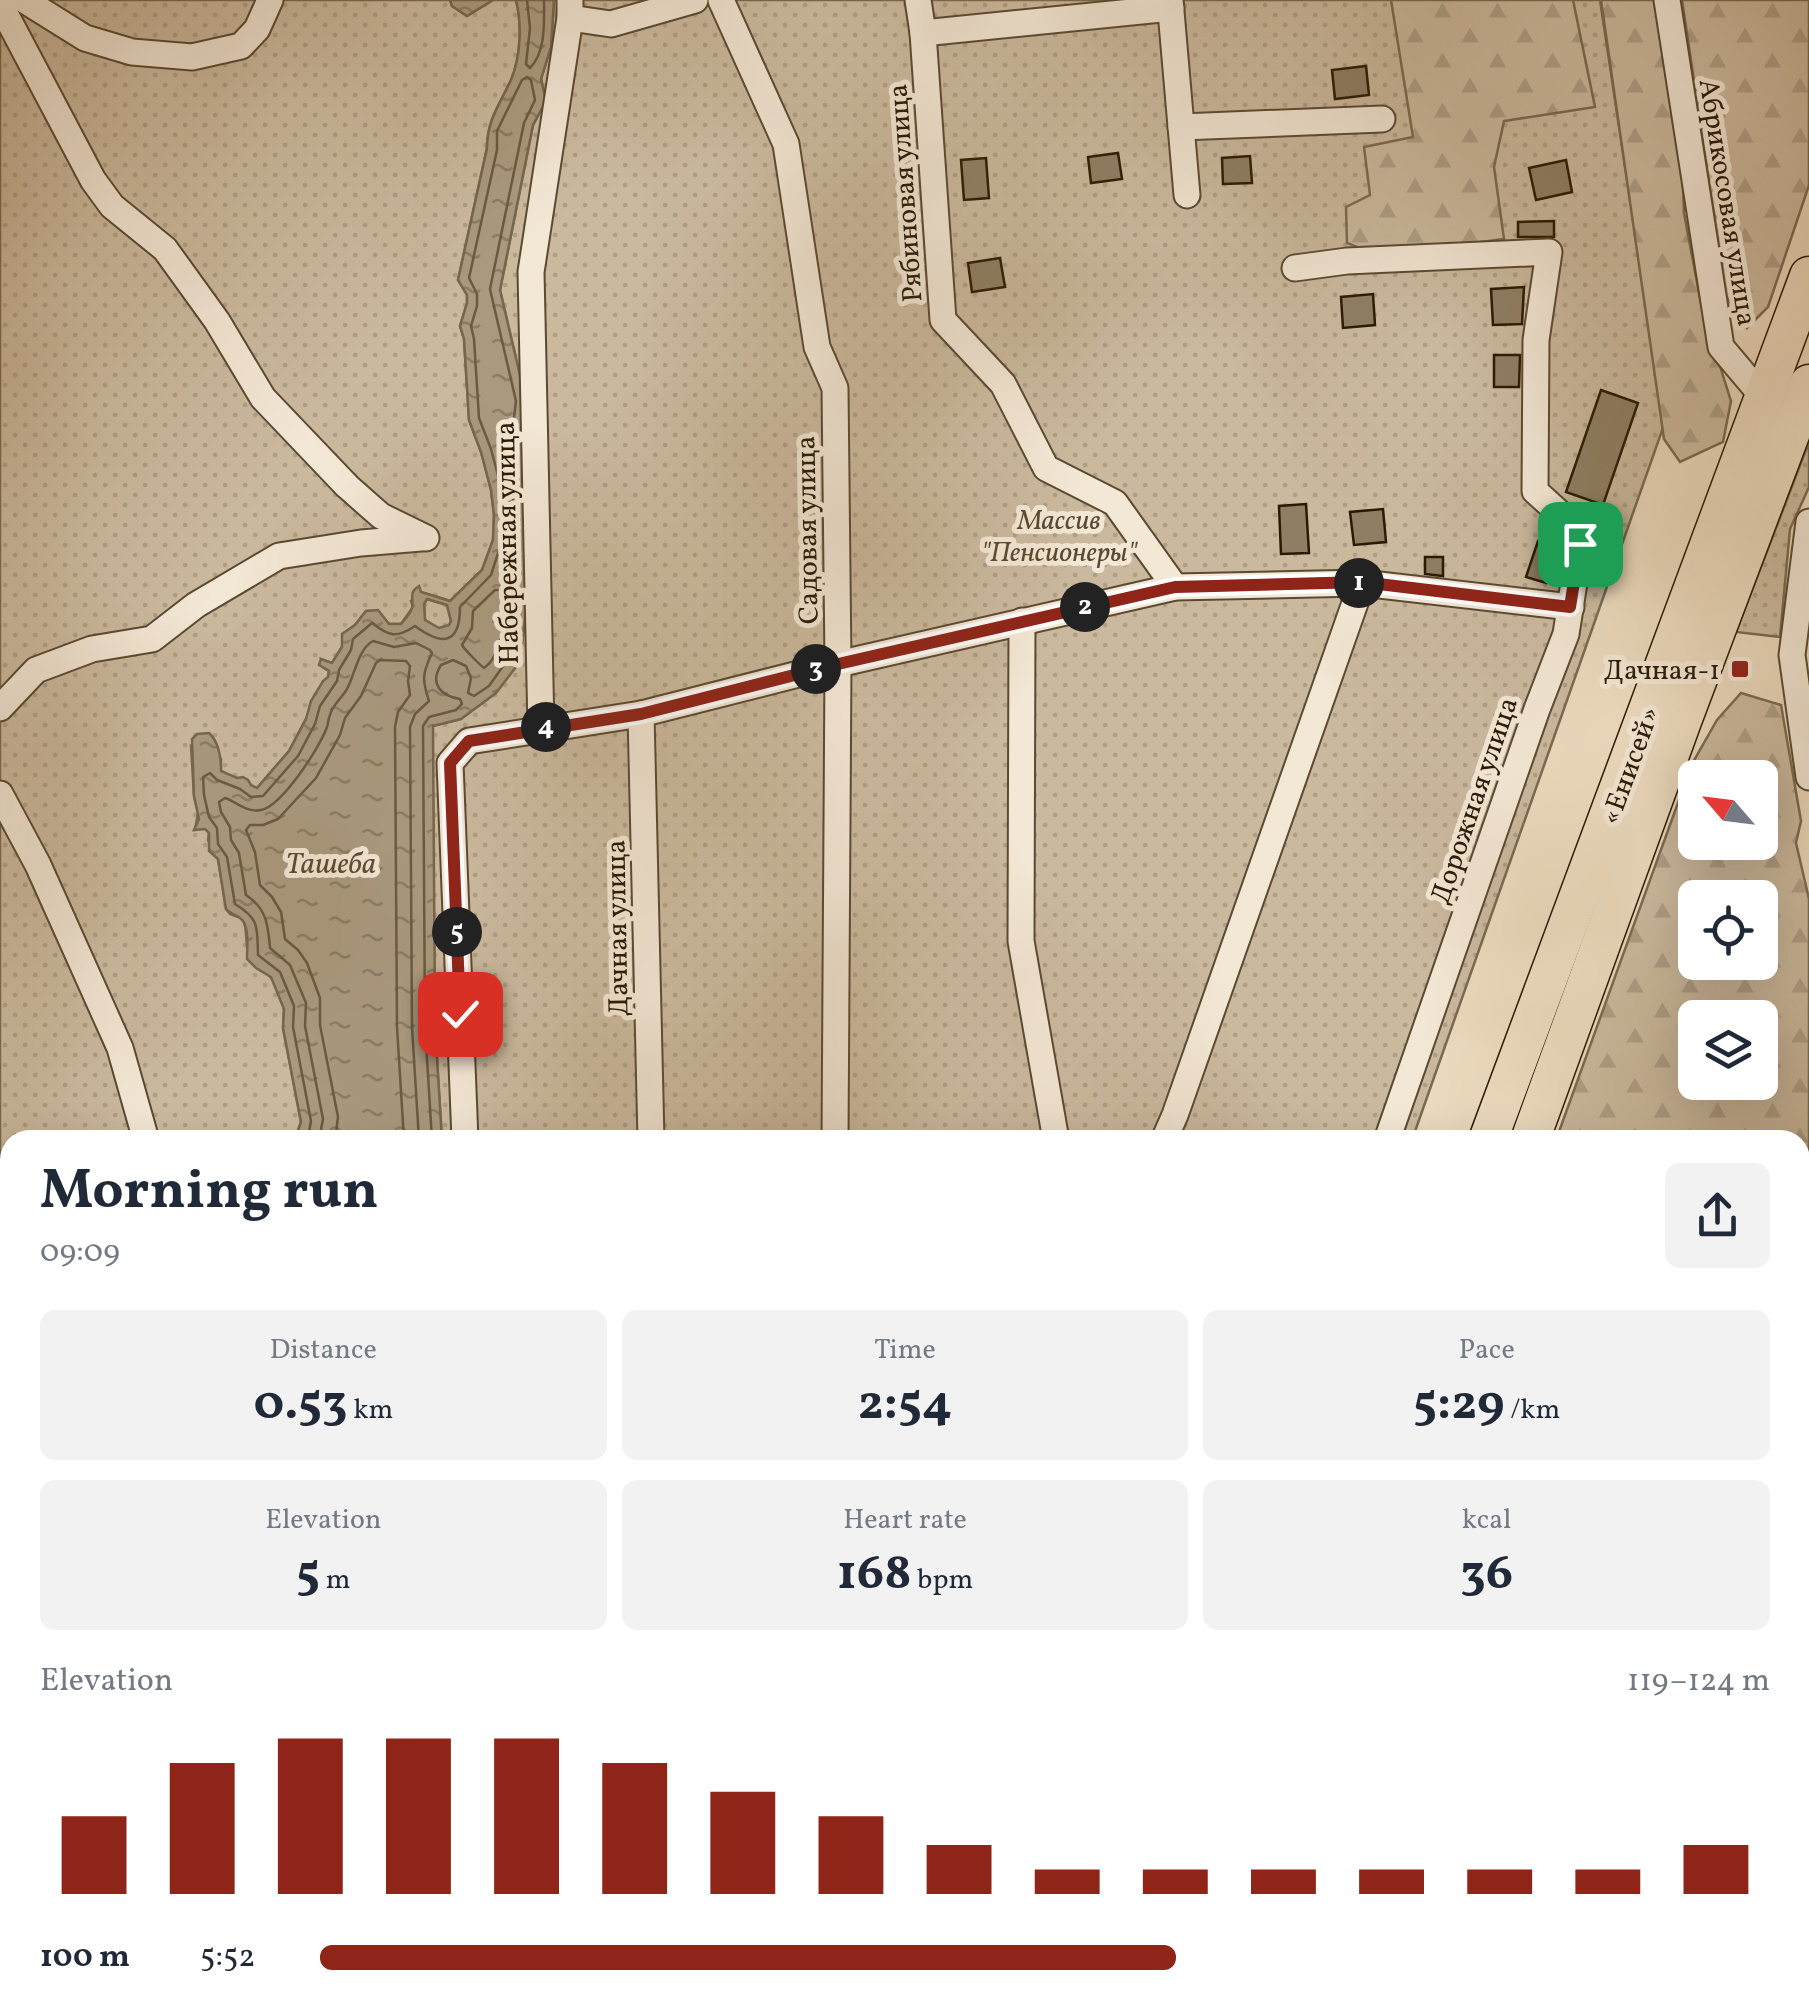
<!DOCTYPE html>
<html lang="en">
<head>
<meta charset="utf-8">
<style>
	body { margin:0; font-family:Vollkorn,serif; background:#f2f2f3; color:#1f2937; height:100vh; display:flex; flex-direction:column; font-size:38px; white-space:nowrap }
	* { box-sizing:border-box; margin:0 }
	p { font-size:32px; color:#747a83 }
	.icon { flex:none; width:55px; height:55px; fill:none; stroke:currentColor; stroke-width:2; stroke-linecap:round; stroke-linejoin:round }
	.map { position:relative; flex:1; overflow:hidden }
	.panel { position:absolute; left:0px; top:1130px; width:1810px; height:885px; display:flex; flex-direction:column; background:#fff; border-radius:30px 30px 0 0; box-shadow:0 10px 40px #0002 }
	.panel>* { flex:none }
	.needle { width:65px; rotate:298deg }
	.buttons { position:absolute; left:1678px; top:760px; display:grid; gap:20px }
	.buttons a { display:grid; place-items:center; width:100px; height:100px; border-radius:15px; background:#fff; box-shadow:0 10px 40px #0002; font-size:50px }
	.pin { position:absolute; display:grid; place-items:center; width:85px; height:85px; color:#fff; margin:-42px; border-radius:20px; box-shadow:0 5px 15px #0006 }
	.km { position:absolute; width:50px; height:50px; margin:-25px; border-radius:50%; background:#222; color:#fff; font-size:28px; line-height:50px; text-align:center }
	.round { display:grid; place-items:center; flex:none; width:105px; height:105px; border-radius:15px; background:#f2f2f3 }
	.headline { display:flex; align-items:center; justify-content:space-between; height:170px; padding:0 40px }
	h1 { font-size:55px; font-weight:700; line-height:75px }
	.metrics { display:grid; grid-template-columns:repeat(3,1fr); gap:15px; height:170px; padding:10px 40px }
	.metrics div { display:grid; align-content:center; border-radius:15px; background:#f2f2f3; text-align:center }
	.metrics b { font-size:50px; font-weight:700 }
	.metrics small { font-size:28px; font-weight:400 }
	.metrics p { font-size:28px }
	.chart { height:280px; padding:20px 40px }
	.chart p { display:flex; justify-content:space-between }
	.chart svg { width:100%; height:180px; margin-top:10px; stroke:#8f2418; stroke-width:6 }
	ul { padding:0 40px; list-style:none; font-size:32px }
	li { display:grid; grid-template-columns:160px 120px 1fr; align-items:center; height:75px }
	li i { height:25px; border-radius:12px; background:#8f2418 }
	.map>svg:first-child { display:block }
	.grass { fill:url(#grass-dots); stroke:#7a6a50; stroke-width:2.5 }
	.forest { fill:url(#forest-firs); stroke:#7a6a50; stroke-width:2.5; fill-rule:evenodd }
	.water { fill:url(#water-ripples); stroke:#77664d; stroke-width:2.5; fill-rule:evenodd }
	.lines { fill:none; stroke-linecap:round; stroke-linejoin:round }
	.shore { stroke:#6a5a40; stroke-width:2.5 }
	.building { fill:#8f7e64; stroke:#2a1a03; stroke-width:2.5 }
	.minor-casing { stroke:#5a4a32; stroke-width:29 }
	.highway-casing { stroke:#2a1a03; stroke-width:41 }
	.minor { stroke:#f3e7d5; stroke-width:25 }
	.highway { stroke:#ecdabe; stroke-width:38 }
	.route-casing { stroke:#fff; stroke-width:20 }
	.route { stroke:#8f2418; stroke-width:12 }
	.poi-dot { fill:#8f2418; stroke:#f3e7d5; stroke-width:4 }
	.labels { text-anchor:middle; stroke-width:10; stroke-linejoin:round; paint-order:stroke }
	.street-label { font-size:28px; fill:#2a1a03; stroke:#f3e7d5 }
	.park-label { font-size:28px; font-style:italic; fill:#5a4a32; stroke:#f3e7d5 }
	.poi-label { font-size:28px; fill:#2a1a03; stroke:#f3e7d5; text-anchor:end }
	.water-label { font-size:30px; font-style:italic; fill:#5d4d34; stroke:#f3e7d5 }
</style>
</head>
<body>
<div class="map">
<svg width="1809" height="2015" viewBox="0 0 1809 2015">
	<defs>
		<pattern id="grass-dots" width="8" height="8" patternUnits="userSpaceOnUse" patternTransform="scale(2.5)"><rect width="8" height="8" fill="#cbb99e"/><path d="M2 2h.1M6 6h.1" fill="none" stroke="#ae9e86" stroke-width="1.8" stroke-linecap="round"/></pattern>
		<pattern id="forest-firs" width="22" height="20" patternUnits="userSpaceOnUse" patternTransform="scale(2.5)"><rect width="22" height="20" fill="#cbb99e"/><path d="M5 1l3.5 6h-7zM16 11l3.5 6h-7z" fill="#ae9e86"/></pattern>
		<pattern id="water-ripples" width="26" height="14" patternUnits="userSpaceOnUse" patternTransform="scale(2.5)"><rect width="26" height="14" fill="#aa997e"/><path d="M2 4q2-2 4 0t4 0M15 11q2-2 4 0t4 0" fill="none" stroke="#8b7c65"/></pattern>
	</defs>
	<rect width="100%" height="100%" fill="#ecdabe"/>
	<filter id="stains"><feTurbulence type="fractalNoise" baseFrequency=".002" numOctaves="4"/><feColorMatrix values="0 0 0 0 .2 0 0 0 0 .09 0 0 0 0 .02 0 0 0 .5 -.17"/></filter>
	<radialGradient id="worn" r=".72"><stop offset=".6" stop-color="#630" stop-opacity="0"/><stop offset="1" stop-color="#630" stop-opacity=".3"/></radialGradient>
	<g class="grass">
		<path d="M0 0H450L452 6 467 16 493 0H516C522 24 521 56 511 80 500 104 487 120 487 148L458 280 467 294V303L460 326 464 339 469 420 481 452 491 490 494 515 493 540 482 570 450 601 421 592 411 601 413 607 401 624H389L378 611H366L355 625 343 634 342 647 332 663 321 659 324 668 329 671 328 677 289 751 256 789 221 771V759L191 746 194 796 198 813 195 830 206 828 209 833 208 840 218 859 226 909 230 914 241 918 245 923 247 946 261 971 267 973 275 983 284 1009 283 1028 301 1122 297 1134 290 1140H10V1201L0 1183Z"/>
		<path d="M554 0H1600L1664 425 1412 1140H442L435 1026 432 726 461 719 522 644 526 611 522 433 526 401 500 290 533 125 546 101 541 79 551 47Z"/>
		<path d="M1809 442V487L1790 529 1780 637 1736 632Z"/>
		<path d="M427 599 447 605 451 621 449 626 439 629 425 620 424 604Z"/>
		<path d="M10 1249V1348L0 1352V1255Z"/>
		<path d="M207 2005H286L291 2015H208Z"/>
		<path d="M452 2005H1129L1126 2015H451Z"/>
		<path d="M1241 2005H1733L1734 2015H1238Z"/>
	</g>
	<g class="forest">
		<path d="M1391 0H1573L1595 107 1504 121 1494 167 1504 239 1389 254 1372 253 1347 243 1346 207 1370 195 1364 147 1413 137Z"/>
		<path d="M1601 0H1657L1682 160 1684 213 1702 309 1731 401 1723 442 1680 462 1664 439Z"/>
		<path d="M1682 0H1809V185L1768 307 1747 328 1726 296Z"/>
		<path d="M1741 693 1781 705 1801 821 1796 843 1809 899V1622L1800 1526V1140H1556L1692 764 1717 720ZM1695 778H1760V842H1695ZM1695 898H1760V962H1695ZM1695 1018H1760V1082H1695Z"/>
	</g>
	<g class="water">
		<path d="M450 0H493L467 16 452 6Z"/>
		<path d="M516 0H554L551 47 541 79 546 101 533 125 500 290 526 401 522 433 526 611 522 644 516 667 496 693 461 719 433 726 435 1026 442 1140H290L297 1134 301 1122 283 1028 284 1009 271 977 256 968 247 959C247 947 250 925 240 918 235 915 230 913 226 909L218 859 209 851V833L205 829 194 830 199 819 194 796 192 739 197 734 209 733C219 742 221 758 221 771L237 778 243 777 248 780 251 785 257 788 289 751 306 719 311 701 323 681 328 677 329 671 319 665 321 659 332 663 342 647V634L355 625 366 611 378 610 389 624H401C404 620 411 613 412 608 414 598 408 593 419 586L421 592 450 601 482 570 493 540 494 515 491 490 481 452 469 420 464 339 460 326 467 303V295L458 280 487 148C487 120 500 104 511 80 521 56 522 24 516 0ZM427 599 447 605 451 621 449 625 439 628 425 620 424 604Z"/>
		<path d="M286 2005H452L450 2015H291Z"/>
	</g>
	<g class="lines">
		<g class="shore">
			<path d="M527 0 530 28 526 64 530 68C546 52 544 23 544 0"/>
			<path d="M495 590H500L503 594C503 618 505 653 484 668 480 665 463 648 462 645L472 628 473 611Z"/>
			<path d="M305 1140 309 1132 311 1121 293 1027 294 1006 280 972 258 955C257 927 260 919 235 904L227 857 218 844 217 828 209 817 204 795 203 777 210 773 217 780 240 789 251 797 263 796 298 756 315 724 320 706 337 681 339 670 351 650 353 639 372 623C389 636 396 639 415 626 442 646 460 645 460 607L491 575 502 541 504 515 501 487 491 449 479 418 474 339 471 326 477 306V294L469 278 497 150V131L522 80 527 77 531 80 535 100 524 123 490 289 516 401 512 434 515 611 513 642 506 662 489 686 474 696 468 693 471 678 466 666 453 660 441 665C429 684 441 696 460 699L462 704 456 710 429 717 423 726 425 1026 432 1140"/>
			<path d="M319 1140 323 1119 305 1026 306 1003 290 965 270 948C268 925 267 909 246 895L239 853 231 840 230 827 221 812 219 802 225 798C237 802 247 813 261 810 282 806 320 747 327 727 329 720 328 719 331 712 335 702 344 696 348 687 355 673 359 648 373 641L394 647 416 643 430 650 432 653C422 674 422 680 429 701L415 714 410 727 412 1027 419 1140"/>
			<path d="M335 1140 338 1117 320 1025V998L307 963 298 950 285 939 281 912 272 897 260 885 255 852 246 830 250 825H263L278 819 316 778 340 735 345 718 361 696 376 663 380 660 406 661 410 666 408 681 410 695 398 712 395 727 397 1027 404 1140"/>
		</g>
	</g>
	<g class="building">
		<path d="M1366 66 1369 95 1335 99 1332 70Z"/>
		<path d="M1118 153 1122 179 1091 183 1088 157Z"/>
		<path d="M1250 156 1252 183 1223 184 1222 158Z"/>
		<path d="M986 158 989 198 964 200 961 160Z"/>
		<path d="M1566 160 1572 192 1536 200 1529 168Z"/>
		<path d="M1554 221V237H1518V222Z"/>
		<path d="M1000 258 1005 287 972 292 968 263Z"/>
		<path d="M1524 287 1522 324 1493 325 1491 289Z"/>
		<path d="M1373 294 1375 325 1343 328 1341 297Z"/>
		<path d="M1494 355H1520L1519 387H1494Z"/>
		<path d="M1601 390 1638 403 1603 505 1566 492Z"/>
		<path d="M1306 504 1309 553 1281 554 1279 506Z"/>
		<path d="M1383 509 1386 542 1354 545 1350 512Z"/>
		<path d="M1538 541 1558 547 1546 583 1526 577Z"/>
		<path d="M1425 557H1443V576L1425 574Z"/>
	</g>
	<g class="lines">
		<g class="minor-casing">
			<g id="minor">
				<path d="M24 0 85 38 132 52 192 57 241 46 257 29 270 0"/>
				<path d="M721 0 786 144 817 347 835 388 838 664 835 1140"/>
				<path d="M918 0 923 33 943 320 1003 384 1046 468 1115 503 1175 587"/>
				<path d="M1170 0 1187 195"/>
				<path d="M1667 0 1721 347 1764 398"/>
				<path d="M0 4 93 180 112 206 165 249 217 321 263 398 347 486 381 516 426 538"/>
				<path d="M570 18 611 24 695 0"/>
				<path d="M923 33 1171 8"/>
				<path d="M1181 127 1382 119"/>
				<path d="M1295 268 1347 261 1549 252 1536 340 1535 491 1568 521 1580 544 1566 634 1537 709 1387 1140"/>
				<path d="M1809 522 1792 655 1809 777"/>
				<path d="M1022 621 1021 941 1056 1140"/>
				<path d="M0 708 36 670 92 649 152 639 196 605 279 556 361 543 421 538"/>
				<path d="M641 714 651 1140"/>
				<path d="M541 728 531 272 570 18V0"/>
				<path d="M0 794 38 865 120 1048 146 1140"/>
				<path d="M465 1140 450 763 469 741 641 714 838 664 1175 587 1362 583 1571 607"/>
				<path d="M1164 1140 1175 1115 1362 583"/>
				<path d="M0 1273 10 1267"/>
				<path d="M1800 1488 1809 1489"/>
				<path d="M0 1933 10 1930"/>
				<path d="M539 2005 548 2015"/>
				<path d="M806 2005 813 2015"/>
				<path d="M1085 2005 1092 2015"/>
				<path d="M1427 2005 1431 2015"/>
				<path d="M867 2015 872 2005"/>
				<path d="M1111 2015 1114 2005"/>
				<path d="M1793 2015V2005"/>
			</g>
		</g>
		<g class="highway-casing">
			<g id="highway">
				<path d="M1488 1140 1809 276"/>
				<path d="M1530 1140 1682 721 1809 384"/>
				<path d="M1169 2015 1172 2005"/>
				<path d="M1204 2015 1208 2005"/>
			</g>
		</g>
		<use href="#minor" class="minor"/>
		<use href="#highway" class="highway"/>
	</g>
	<g class="lines">
		<g class="route-casing">
			<path id="route" d="M460 1014 450 763 469 741 641 714 838 664 1175 587 1362 582 1570 607 1580 544"/>
		</g>
		<use href="#route" class="route"/>
	</g>
	<rect class="poi-dot" x="1730" y="659" width="20" height="20" rx="5"/>
	<g class="labels">
		<g class="street-label">
			<text transform="translate(904 193) rotate(-94)" y="10">Рябиновая улица</text>
			<text transform="translate(1729 202) rotate(81)" y="10">Абрикосовая улица</text>
			<text transform="translate(806 530) rotate(-91)" y="10">Садовая улица</text>
			<text transform="translate(506 543) rotate(-91)" y="10">Набережная улица</text>
			<text transform="translate(1629 765) rotate(-70)" y="10">«Енисей»</text>
			<text transform="translate(1473 800) rotate(-71)" y="10">Дорожная улица</text>
			<text transform="translate(616 928) rotate(-91)" y="10">Дачная улица</text>
		</g>
		<g class="park-label">
			<text x="1059" y="529">Массив<tspan x="1059" dy="32">"Пенсионеры"</tspan></text>
		</g>
		<g class="poi-label">
			<text x="1720" y="679">Дачная-1</text>
		</g>
		<g class="water-label">
			<text x="331" y="873">Ташеба</text>
		</g>
	</g>
	<rect width="100%" height="100%" filter="url(#stains)"/>
	<rect width="100%" height="100%" fill="url(#worn)"/>
</svg>
<div class="buttons">
<a><svg class="needle" viewBox="-14 -14 28 28"><path d="M0-13l5 13h-10z" fill="#e53935"/><path d="M0 13l5-13h-10z" fill="#747a83"/></svg></a>
<a><svg class="icon" aria-label="locate" viewBox="0 0 24 24"><circle cx="12" cy="12" r="6"/><path d="M12 2v4M12 18v4M2 12h4M18 12h4"/></svg></a>
<a><svg class="icon" aria-label="layers" viewBox="0 0 24 24"><path d="M12 4l9 5-9 5-9-5zM3 14l9 5 9-5"/></svg></a>
</div>
<div class="pin" style="left:1580px;top:544px;background:#1e9e55"><svg class="icon" aria-label="arrive" viewBox="0 0 24 24"><path d="M6 21V4h12l-3 4 3 4H6"/></svg></div>
<div class="pin" style="left:460px;top:1014px;background:#d93025"><svg class="icon" aria-label="check" viewBox="0 0 24 24"><path d="M5 12l5 5 9-10"/></svg></div>
<b class="km" style="left:1359px;top:583px">1</b>
<b class="km" style="left:1085px;top:607px">2</b>
<b class="km" style="left:816px;top:669px">3</b>
<b class="km" style="left:546px;top:727px">4</b>
<b class="km" style="left:457px;top:932px">5</b>
<section class="panel">
<div class="headline"><div><h1>Morning run</h1><p>09:09</p></div><a class="round"><svg class="icon" aria-label="share" viewBox="0 0 24 24"><path d="M12 15V3M7 8l5-5 5 5M5 13v7h14v-7"/></svg></a></div>
<div class="metrics">
<div><p>Distance</p><b>0.53<small> km</small></b></div>
<div><p>Time</p><b>2:54</b></div>
<div><p>Pace</p><b>5:29<small> /km</small></b></div>
</div>
<div class="metrics">
<div><p>Elevation</p><b>5<small> m</small></b></div>
<div><p>Heart rate</p><b>168<small> bpm</small></b></div>
<div><p>kcal</p><b>36</b></div>
</div>
<div class="chart"><p><span>Elevation</span>119–124 m</p>
<svg viewBox="0 0 160 44" preserveAspectRatio="none"><path d="M5 44V25M15 44V12M25 44V6M35 44V6M45 44V6M55 44V12M65 44V19M75 44V25M85 44V32M95 44V38M105 44V38M115 44V38M125 44V38M135 44V38M145 44V38M155 44V32"/></svg>
</div>
<ul>
<li><b>100 m</b>5:52<i style="width:59%"></i></li>
</ul>
</section>
</div>
</body>
</html>
